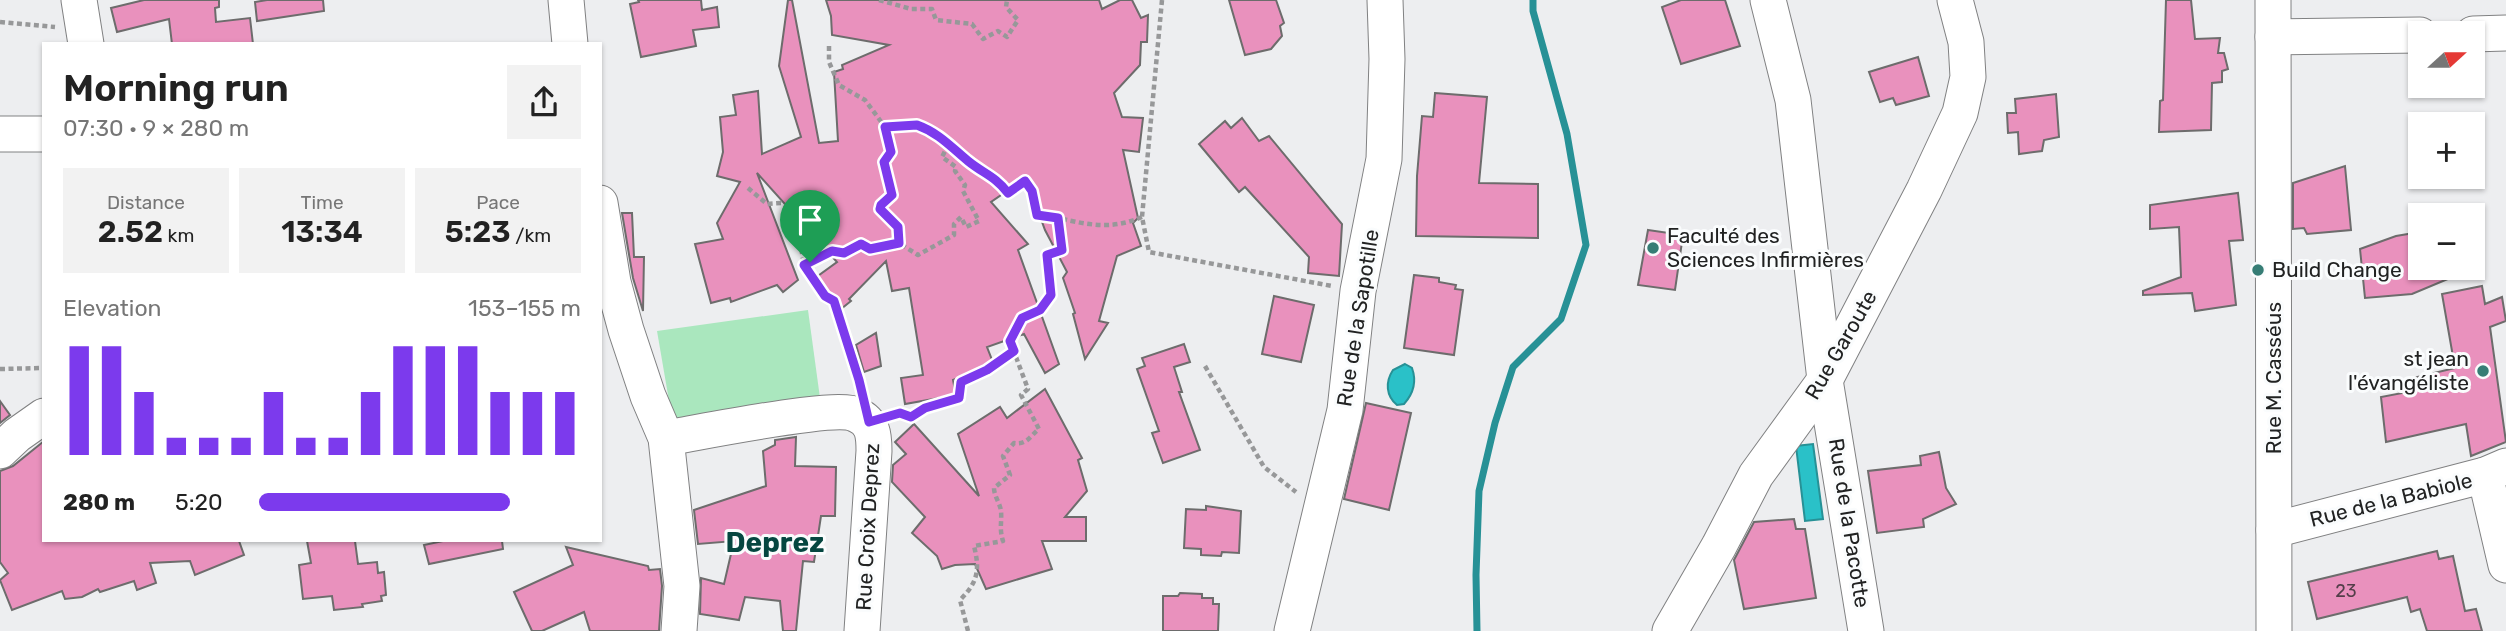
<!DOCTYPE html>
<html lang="en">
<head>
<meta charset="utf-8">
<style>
	body { margin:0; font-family:Rubik,sans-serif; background:#f2f2f2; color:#222; height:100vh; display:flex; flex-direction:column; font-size:26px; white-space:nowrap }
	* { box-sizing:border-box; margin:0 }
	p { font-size:23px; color:#767676 }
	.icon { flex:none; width:38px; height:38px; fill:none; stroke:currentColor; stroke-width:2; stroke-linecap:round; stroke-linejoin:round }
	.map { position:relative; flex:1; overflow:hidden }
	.drawer { position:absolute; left:42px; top:42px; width:560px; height:500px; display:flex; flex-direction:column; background:#fff; border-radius:0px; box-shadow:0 2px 5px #0004 }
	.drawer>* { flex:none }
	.needle { width:46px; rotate:69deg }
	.tools { position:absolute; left:2408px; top:21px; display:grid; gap:14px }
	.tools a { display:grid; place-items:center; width:77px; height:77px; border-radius:0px; background:#fff; box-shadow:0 2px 5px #0004; font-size:35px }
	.pin { position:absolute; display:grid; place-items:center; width:60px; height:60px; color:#fff; margin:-72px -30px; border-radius:50% 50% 50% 0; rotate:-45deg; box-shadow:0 0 7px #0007 }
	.pin .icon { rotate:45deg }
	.round { display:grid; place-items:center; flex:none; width:74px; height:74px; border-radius:0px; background:#f2f2f2 }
	.overview { display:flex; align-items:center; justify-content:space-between; height:119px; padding:0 21px }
	h1 { font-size:38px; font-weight:600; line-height:52px }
	.stats { display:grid; grid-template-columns:repeat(3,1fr); gap:10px; height:119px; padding:7px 21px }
	.stats div { display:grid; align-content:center; border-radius:0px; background:#f2f2f2; text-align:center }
	.stats b { font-size:30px; font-weight:600 }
	.stats small { font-size:19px; font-weight:400 }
	.stats p { font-size:19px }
	.chart { height:196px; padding:14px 21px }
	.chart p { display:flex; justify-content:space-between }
	.chart svg { width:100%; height:126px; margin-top:7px; stroke:#7c3aed; stroke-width:6 }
	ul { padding:0 21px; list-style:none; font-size:23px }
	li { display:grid; grid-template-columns:112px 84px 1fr; align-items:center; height:52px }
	li i { height:18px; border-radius:9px; background:#7c3aed }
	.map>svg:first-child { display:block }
	.green { fill:#aae7be }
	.water { fill:#2ac1c8; stroke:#279196; stroke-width:2 }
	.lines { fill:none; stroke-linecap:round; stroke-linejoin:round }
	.stream { stroke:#279196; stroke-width:7 }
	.building { fill:#e991bd; stroke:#6d6c6c; stroke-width:2 }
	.minor-casing { stroke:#808182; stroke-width:37 }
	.path { stroke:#979899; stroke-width:4.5; stroke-dasharray:5 3.5; stroke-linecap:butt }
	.minor { stroke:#fff; stroke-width:35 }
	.route-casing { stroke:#fff; stroke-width:14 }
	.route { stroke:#7c3aed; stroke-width:9 }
	.poi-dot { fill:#367d75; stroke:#fafcfd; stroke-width:2.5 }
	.labels { text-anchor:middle; stroke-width:6; stroke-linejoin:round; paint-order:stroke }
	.number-label { font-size:18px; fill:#533e49 }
	.poi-label { font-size:21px; fill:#212222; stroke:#fafcfd; text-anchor:start }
	.street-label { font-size:21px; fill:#212222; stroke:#fafcfd }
	.district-label { font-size:28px; font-weight:bold; fill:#054640; stroke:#fafcfd }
</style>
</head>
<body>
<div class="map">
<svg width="2506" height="631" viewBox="0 0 2506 631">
	<rect width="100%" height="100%" fill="#edeef0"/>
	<path class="green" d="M808 310 820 398 673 424 657 331Z"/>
	<g class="water">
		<path d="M1405 364 1412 368C1417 382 1413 394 1404 404L1397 405C1386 396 1385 382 1393 370Z"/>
		<path d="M1813 444 1823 519 1805 521 1796 446Z"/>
	</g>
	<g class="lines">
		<path class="stream" d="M1477 631 1476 575 1479 491 1495 423 1513 367 1561 319 1586 245 1567 134 1533 11V0"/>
	</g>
	<g class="building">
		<path d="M144 0H219V7L215 8 216 22 250 18 253 44H172L169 19 117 32 111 8Z"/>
		<path d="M267 0H323L324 11 257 21 255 2Z"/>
		<path d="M638 0H701L702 10 717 7 719 27 693 30 696 46 641 57 630 4 639 2Z"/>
		<path d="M788 0H792L819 143 838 141 834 72 843 69 842 65 889 45 832 35 831 16 826 0H1099L1102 9 1120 0H1132L1141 18 1148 15 1147 42H1141L1140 65 1114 93 1122 117 1143 118 1139 152 1123 150 1138 218 1133 223 1141 246 1117 256 1099 321 1108 323 1085 359 1073 314 1075 313 1063 278 1067 272 1045 230 1026 178 991 202 1028 244 1018 250 1059 364 1045 373 1024 334 987 347 994 365 953 380 956 395 905 404 901 378 923 375 909 288 892 291 886 261 849 299 851 301 836 313 811 281 837 262 757 173 798 280 783 292 777 285 731 302 730 298 711 303 695 244 723 239 717 223 740 182 717 176 723 152 720 117 736 115 733 95 758 91 762 154 801 137 779 66Z"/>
		<path d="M1229 0H1276L1284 23 1280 26 1282 36 1271 49 1245 55Z"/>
		<path d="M1681 0H1725L1740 46 1681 64 1662 7Z"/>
		<path d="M2166 0H2191L2195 39 2220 38 2218 53H2224L2228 69 2222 71V82L2212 83 2211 130 2159 132 2160 101 2163 100Z"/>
		<path d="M1918 57 1929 96 1896 105 1893 98 1880 102 1869 72Z"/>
		<path d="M1435 93 1487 97 1479 183 1538 184V238L1416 236 1417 176 1422 116 1433 117Z"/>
		<path d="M2056 94 2059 137 2044 140 2042 151 2019 154 2018 132 2008 133 2007 113H2016L2015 99Z"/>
		<path d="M1242 118 1259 141 1269 136 1342 224 1339 276 1308 273 1309 257 1245 187 1239 192 1199 144 1225 121 1231 128Z"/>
		<path d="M2345 166 2351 230 2307 234 2304 228 2293 229V183Z"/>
		<path d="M2238 193 2243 240 2229 241 2236 305 2195 311 2192 293 2143 295V291L2181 277 2179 227 2150 229V205Z"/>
		<path d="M622 213H632L634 257H644L643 311 633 278Z"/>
		<path d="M1648 230 1683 235 1675 290 1638 285Z"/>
		<path d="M2420 232V268H2474L2412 294 2365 298 2360 249 2396 236Z"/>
		<path d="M1414 275 1439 278V282L1456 285 1455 289 1463 290 1454 355 1404 348Z"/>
		<path d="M2482 286 2485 304 2502 297 2506 321 2490 327 2506 442 2471 456 2466 424 2386 442 2381 397 2413 391V378L2455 368 2442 294Z"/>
		<path d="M1274 296 1314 305 1301 362 1262 354Z"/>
		<path d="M876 333 881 366 864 372 856 345Z"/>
		<path d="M1184 344 1190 362 1174 367 1182 392H1179L1200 450 1163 463 1152 433 1159 431 1137 369 1145 366 1142 358Z"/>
		<path d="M1045 389 1082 458 1078 460 1087 491 1065 517H1086V541H1042L1052 569 986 589 975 564 955 565 942 569 937 556 912 533 925 517 892 482 893 465 906 454 895 442 914 424 979 496 958 434 1000 407 1007 418Z"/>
		<path d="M0 401 10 415 0 423Z"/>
		<path d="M1366 403 1411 413 1389 510 1344 499Z"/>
		<path d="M796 437 795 466 836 467 835 516H821L814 562 803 561 796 631H783L780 601 745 597 739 620 700 614 701 578 724 584 734 541 698 544 694 510 766 486 763 451 775 445V440Z"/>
		<path d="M44 441V541H239L244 555 195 575 190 561 150 563 156 583 137 590 134 581 100 592 98 589 82 597 65 599 62 591 12 610 0 580 8 573 0 562V471L13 466Z"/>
		<path d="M1939 452 1946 488 1956 504 1923 519 1924 527 1877 533 1868 471 1921 465 1920 456Z"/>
		<path d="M1206 506 1241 511 1239 553 1222 552 1221 556 1201 555V549L1184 548 1186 509 1206 510Z"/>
		<path d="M1794 519 1796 529H1805L1816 598 1744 609 1734 560 1754 522Z"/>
		<path d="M307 541H355L358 564 377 562 378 573 384 572 386 595 381 596 382 601 362 604 363 607 334 610 332 596 303 599 299 565 311 563Z"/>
		<path d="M443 541H502L503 549 429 564 424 545Z"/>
		<path d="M566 547 648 566 649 570 660 569 662 586 659 631H590L584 612 542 631H532L514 592 573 565Z"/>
		<path d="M2437 551 2439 559 2453 556 2465 611 2476 609 2482 631H2427L2420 609 2411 612 2407 597 2317 619 2308 582Z"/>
		<path d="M1180 593 1202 594V598H1213V604H1219L1218 631H1163V596H1178Z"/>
	</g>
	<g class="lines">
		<g class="minor-casing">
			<g id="minor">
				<path d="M79 0 86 44"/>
				<path d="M566 0 570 44"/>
				<path d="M1768 0 1793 100 1825 380 1866 631"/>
				<path d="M2273 0 2274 631"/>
				<path d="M2473 34 2506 33"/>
				<path d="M2273 37 2420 35"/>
				<path d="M0 134H44"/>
				<path d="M600 203 613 282 626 330 648 396 666 438 682 586 679 631"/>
				<path d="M666 438C698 433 836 404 857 415 873 422 874 435 874 451L862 631"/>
				<path d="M0 451 17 435 44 416"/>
				<path d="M2485 475 2506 565"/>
				<path d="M2274 530 2485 475 2506 466"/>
				<path d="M1292 631 1345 410 1358 291 1384 159 1387 59 1385 0"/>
				<path d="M1670 631 1719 546 1756 475 1825 380 1924 190 1960 113 1968 77 1966 42 1955 0"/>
			</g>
		</g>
		<g class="path">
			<path d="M879 0 911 9H932L936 20 972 24 983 39 998 31 1007 37 1018 20 1006 7 1007 0"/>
			<path d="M1162 0 1142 217 1149 252 1332 286"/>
			<path d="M0 22 55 27"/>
			<path d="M829 46V62L839 85 865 100 885 127"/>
			<path d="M748 188 767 204 781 203 795 211 804 265"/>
			<path d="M899 243 898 227 880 210 881 205 892 195 884 162 891 152 885 127 917 125 932 131 970 163 985 173 991 174 1008 193 1025 181 1032 191 1037 215 1058 218"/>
			<path d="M1205 366 1264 467 1296 492"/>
			<path d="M0 369 44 368"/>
			<path d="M861 390 834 301 825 297 804 265 833 251 844 253 861 244 870 249 899 243 918 255 954 235V224L961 217 966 227 979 221 963 191 965 185 955 171 956 167 942 157 948 145"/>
			<path d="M895 414 900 413 911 417 925 408 959 398 961 382 987 370 1014 351"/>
			<path d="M968 631 960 600C978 582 980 570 974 546L1003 541C999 528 1002 523 1001 511 1000 503 994 496 994 488L1010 475 1003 456 1014 443C1027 445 1030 436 1039 429L1021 395 1028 389 1010 341 1022 318 1039 310 1051 295 1047 255 1062 250 1058 218C1090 225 1111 230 1142 217"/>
		</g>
		<use href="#minor" class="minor"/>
	</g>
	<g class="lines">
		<g class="route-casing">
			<path id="route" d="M917 125C939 133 951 147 968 161 984 174 995 176 1008 193L1025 181 1032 191 1037 215 1058 218 1062 250 1047 255 1051 295 1040 310 1022 318 1010 341 1014 351 987 370 961 382 959 398 925 408 911 417 900 413 869 422 859 380 834 301 825 296 804 265 832 251 844 253 861 244 870 249 899 243 898 227 880 209 881 205 892 195 884 162 891 152 885 127Z"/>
		</g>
		<use href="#route" class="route"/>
	</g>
	<g class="poi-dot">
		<circle cx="1653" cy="248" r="7"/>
		<circle cx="2258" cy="270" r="7"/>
		<circle cx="2483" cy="371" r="7"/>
	</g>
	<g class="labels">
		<g class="number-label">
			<text x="2346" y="597">23</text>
		</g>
		<g class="poi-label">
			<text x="1667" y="243">Faculté des<tspan x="1667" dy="24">Sciences Infirmières</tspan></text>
			<text x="2272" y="277">Build Change</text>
			<text x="2469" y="366" text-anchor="end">st jean<tspan x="2469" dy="24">l'évangéliste</tspan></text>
		</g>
		<g class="street-label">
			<text transform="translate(1358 318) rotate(-81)" y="7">Rue de la Sapotille</text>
			<text transform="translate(1841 345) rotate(-60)" y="7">Rue Garoute</text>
			<text transform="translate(2274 378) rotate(-90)" y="7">Rue M. Casséus</text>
			<text transform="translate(2391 500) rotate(-14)" y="7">Rue de la Babiole</text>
			<text transform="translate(1849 523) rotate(81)" y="7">Rue de la Pacotte</text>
			<text transform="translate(868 527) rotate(-87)" y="7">Rue Croix Deprez</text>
		</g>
		<g class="district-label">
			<text x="775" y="552">Deprez</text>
		</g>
	</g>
</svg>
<div class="tools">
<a><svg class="needle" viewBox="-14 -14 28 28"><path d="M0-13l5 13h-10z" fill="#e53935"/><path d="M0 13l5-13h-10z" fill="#767676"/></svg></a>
<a>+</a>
<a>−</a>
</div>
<div class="pin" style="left:810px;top:262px;background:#1e9e55"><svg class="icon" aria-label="arrive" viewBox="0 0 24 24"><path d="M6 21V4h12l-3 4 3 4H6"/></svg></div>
<section class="drawer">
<div class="overview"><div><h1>Morning run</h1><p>07:30 · 9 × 280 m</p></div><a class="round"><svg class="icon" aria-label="share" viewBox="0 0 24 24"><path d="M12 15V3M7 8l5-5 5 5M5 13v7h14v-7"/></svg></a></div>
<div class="stats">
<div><p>Distance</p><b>2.52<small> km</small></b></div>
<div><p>Time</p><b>13:34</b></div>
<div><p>Pace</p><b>5:23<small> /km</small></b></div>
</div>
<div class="chart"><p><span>Elevation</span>153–155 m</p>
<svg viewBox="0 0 160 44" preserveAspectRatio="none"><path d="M5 44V6M15 44V6M25 44V22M35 44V38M45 44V38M55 44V38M65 44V22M75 44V38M85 44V38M95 44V22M105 44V6M115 44V6M125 44V6M135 44V22M145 44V22M155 44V22"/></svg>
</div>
<ul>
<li><b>280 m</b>5:20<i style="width:78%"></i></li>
</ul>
</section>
</div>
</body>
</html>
